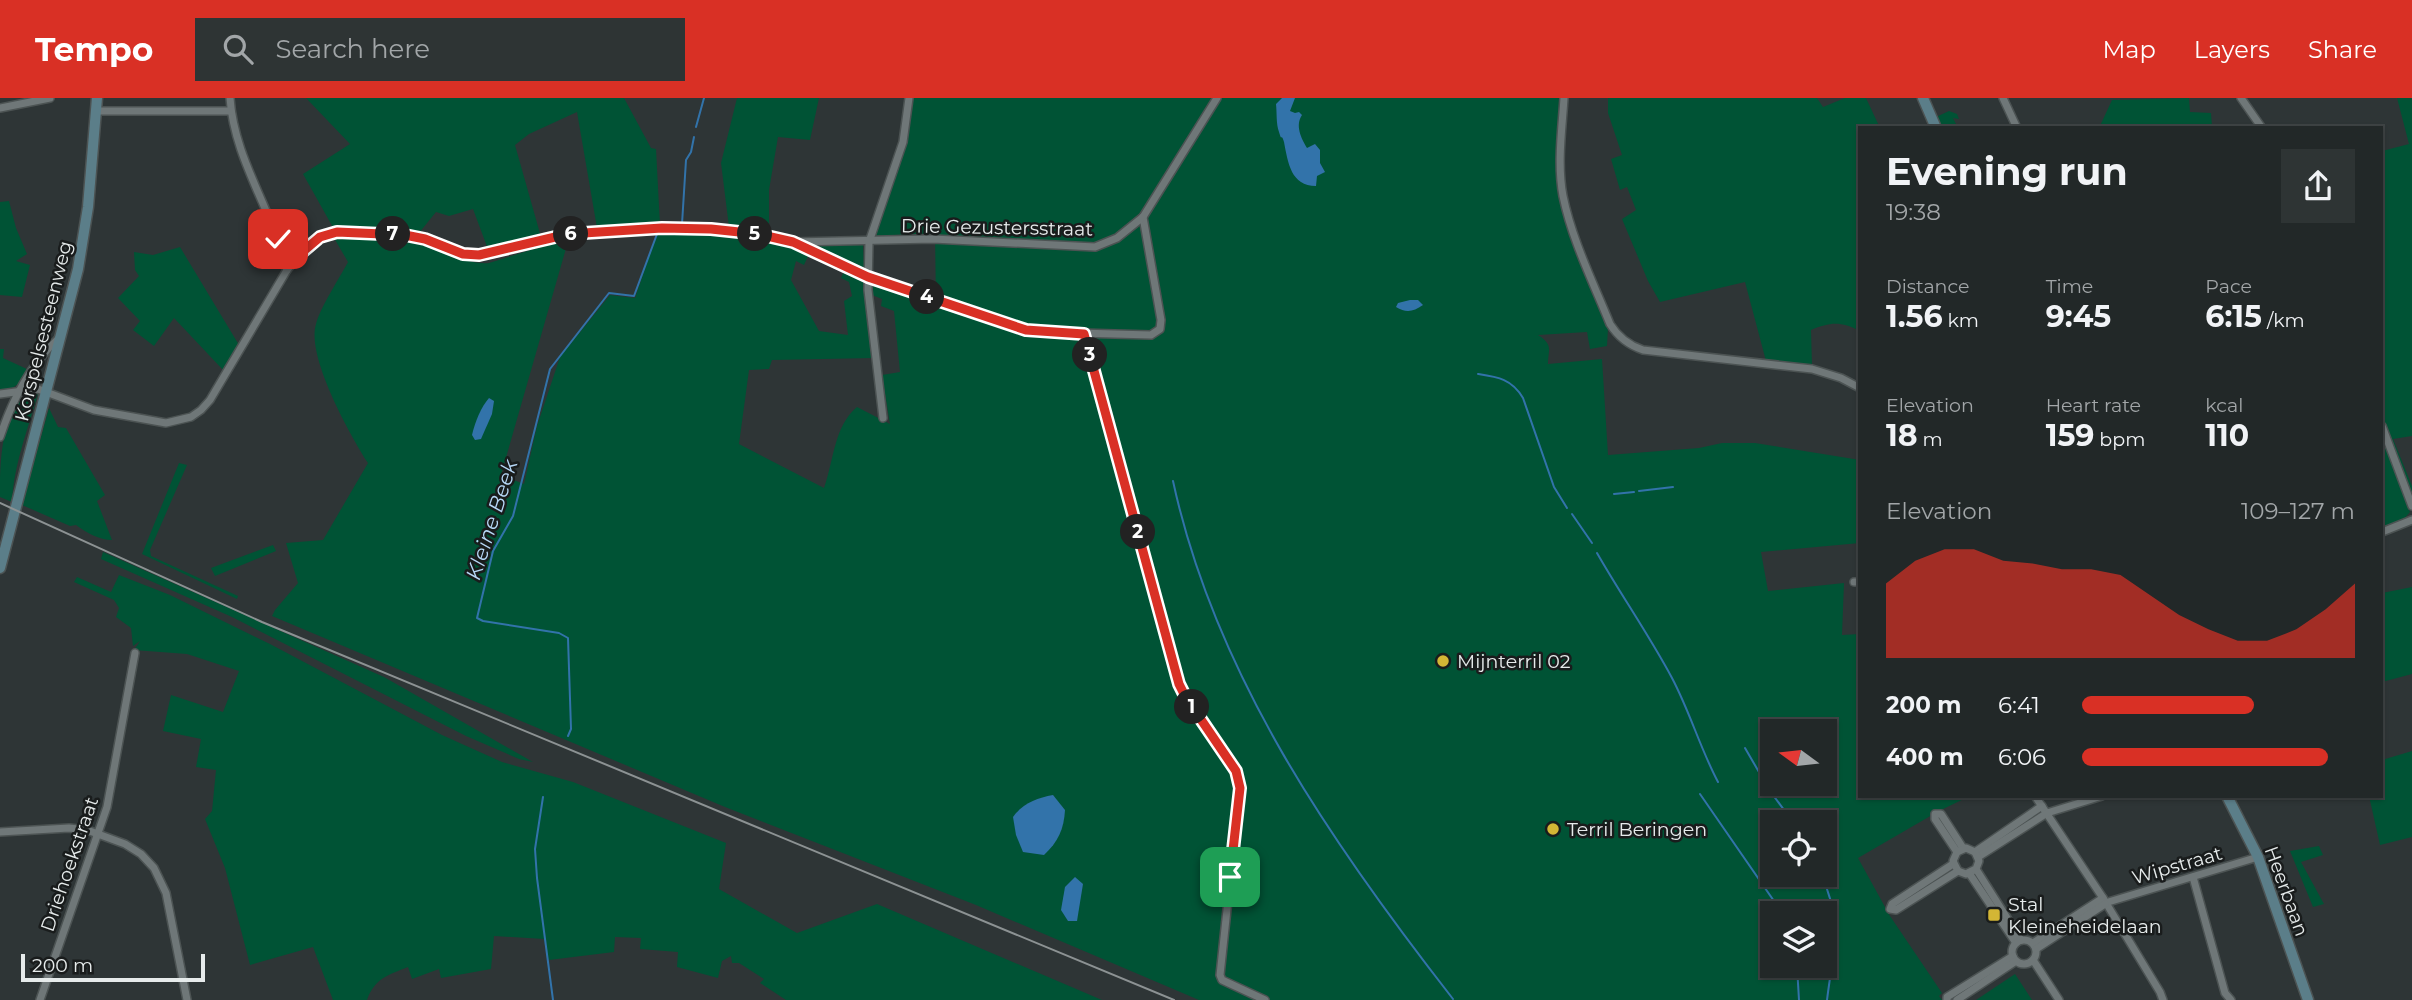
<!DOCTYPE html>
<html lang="en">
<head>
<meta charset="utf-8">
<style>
	body { margin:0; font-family:Montserrat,sans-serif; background:#2e3434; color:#f1f3f6; height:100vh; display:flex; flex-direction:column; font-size:26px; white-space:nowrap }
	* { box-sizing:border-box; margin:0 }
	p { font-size:23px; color:#a2a6a8 }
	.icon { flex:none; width:38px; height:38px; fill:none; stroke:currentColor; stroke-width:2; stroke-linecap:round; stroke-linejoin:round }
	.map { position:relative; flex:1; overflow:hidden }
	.details { position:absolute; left:1858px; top:28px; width:525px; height:672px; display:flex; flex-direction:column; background:#222828; border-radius:0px; box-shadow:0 2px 5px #0004,0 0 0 2px #3f4445 }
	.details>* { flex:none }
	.needle { width:46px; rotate:285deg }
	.tools { position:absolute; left:1760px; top:621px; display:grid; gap:14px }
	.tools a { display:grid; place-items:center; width:77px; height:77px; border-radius:0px; background:#222828; box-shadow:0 2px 5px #0004,0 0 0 2px #3f4445; font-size:35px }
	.scale { position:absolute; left:21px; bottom:18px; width:184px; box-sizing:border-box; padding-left:7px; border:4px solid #e6ebeb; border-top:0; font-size:19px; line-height:24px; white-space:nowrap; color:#e6ebeb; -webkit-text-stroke:5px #191c1c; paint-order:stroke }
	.pin { position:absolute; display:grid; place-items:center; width:60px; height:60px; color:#fff; margin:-30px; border-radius:14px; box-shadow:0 4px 10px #0006 }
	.km { position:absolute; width:35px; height:35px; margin:-18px; border-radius:50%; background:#222; color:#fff; font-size:19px; line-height:35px; text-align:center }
	.round { display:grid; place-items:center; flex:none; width:74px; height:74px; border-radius:0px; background:#2e3434 }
	.head { display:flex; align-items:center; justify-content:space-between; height:119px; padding:0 28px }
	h1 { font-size:38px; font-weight:700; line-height:52px }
	.metrics { display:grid; grid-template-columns:repeat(3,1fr); gap:10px; height:119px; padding:7px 28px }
	.metrics div { display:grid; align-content:center }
	.metrics b { font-size:30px; font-weight:700 }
	.metrics small { font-size:19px; font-weight:400 }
	.metrics p { font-size:19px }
	.chart { height:196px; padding:14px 28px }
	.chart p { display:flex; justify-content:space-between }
	.chart svg { width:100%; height:126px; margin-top:7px; fill:#d93025; opacity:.7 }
	ul { padding:0 28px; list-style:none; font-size:23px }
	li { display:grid; grid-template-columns:112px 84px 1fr; align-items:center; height:52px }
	li i { height:18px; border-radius:9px; background:#d93025 }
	header { display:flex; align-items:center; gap:42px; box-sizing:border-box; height:98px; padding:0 35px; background:#d93025; color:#fff }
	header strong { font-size:33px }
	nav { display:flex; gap:38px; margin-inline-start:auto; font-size:24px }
	.search { width:490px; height:63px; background:#2e3434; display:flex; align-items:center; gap:18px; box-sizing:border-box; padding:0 24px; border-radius:0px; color:#a2a6a8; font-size:26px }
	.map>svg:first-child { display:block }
	.green { fill:#005335; fill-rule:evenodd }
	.water { fill:#3273aa }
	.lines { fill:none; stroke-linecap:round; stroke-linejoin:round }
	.stream { stroke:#3273aa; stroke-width:2 }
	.street-casing { stroke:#4c5353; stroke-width:10 }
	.secondary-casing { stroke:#4c5353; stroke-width:13 }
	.street { stroke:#6f7778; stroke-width:7 }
	.secondary { stroke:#5b7e89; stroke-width:10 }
	.rail { stroke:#8c9293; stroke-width:2 }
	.route-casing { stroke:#fff; stroke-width:14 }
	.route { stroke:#d93025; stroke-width:9 }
	.poi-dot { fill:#d3b635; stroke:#191c1c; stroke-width:2.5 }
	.labels { text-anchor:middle; stroke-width:5; stroke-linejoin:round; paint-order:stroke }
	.street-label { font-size:19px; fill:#e6ebeb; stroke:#191c1c }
	.poi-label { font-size:19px; fill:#e6ebeb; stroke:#191c1c; text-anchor:start }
	.water-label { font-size:21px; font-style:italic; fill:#b6d7f6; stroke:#191c1c }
</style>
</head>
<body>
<header>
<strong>Tempo</strong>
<div class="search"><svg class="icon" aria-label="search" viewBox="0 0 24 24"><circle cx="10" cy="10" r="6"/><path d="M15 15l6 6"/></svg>Search here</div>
<nav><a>Map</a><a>Layers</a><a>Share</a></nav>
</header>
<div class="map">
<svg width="2412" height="902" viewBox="0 0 2412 902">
	<rect width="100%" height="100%" fill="#2e3536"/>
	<g class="green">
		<path d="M306 0H624L651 50 656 51 660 127 597 130 577 14 529 36 515 47 541 139 489 154 473 111 449 118 436 114 419 135 403 133H335L303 76 350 46Z"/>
		<path d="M737 0H819L810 42 778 39 769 92V134L729 129 721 65Z"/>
		<path d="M908 0H1559L1557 57 1577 150 1608 230 1607 248 1590 251 1587 234 1538 237C1554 247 1548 252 1548 266L1602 261 1608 357 1699 350 1722 345H1755L1860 362V445L1761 454 1768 493 1844 485 1842 537 1860 536V698H1970L1939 713 1858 760 1890 818 1942 895 1939 898 1942 902H1199L976 807 725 709 272 518 275 512 298 485 286 445 323 442 368 365C350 337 306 258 316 226 321 208 339 181 348 164L334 140C362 137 394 138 421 145 444 151 465 167 489 165L569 140 501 377 524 386 537 328 560 259 610 197 635 200 658 133C708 135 762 134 809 156L804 167 796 163 791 182 819 233 848 237 844 203 852 198 849 184 841 180 846 169 862 179 866 187 874 260 772 262 769 271 749 272 739 346 824 390C834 362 834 328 857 309L890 326 882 277 900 274 894 213 881 208 882 201 872 197 870 183 936 204 935 135 873 138 885 99 907 45ZM1773 634H1825V686H1773ZM1773 724H1825V777H1773ZM1773 816H1825V868H1773Z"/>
		<path d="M1608 0H1817L1823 9 1845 0H1866L1880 30H1860V233C1841 223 1830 224 1811 232L1812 268 1766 263 1745 184 1660 204 1648 183 1622 121 1636 112 1627 89 1620 92 1611 61 1622 57 1608 15Z"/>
		<path d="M2189 0 2190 14 2211 15 2212 29 2099 30 2112 2Z"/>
		<path d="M2397 0H2412V338L2393 341 2412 388V396L2382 321V53L2409 46Z"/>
		<path d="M1949 13 1957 16 1959 21 1953 20 1958 30H1940L1936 19Z"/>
		<path d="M9 103 16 130 27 156 16 163 30 167 22 199 0 197V104Z"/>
		<path d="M863 146 864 171 814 151 815 147Z"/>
		<path d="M180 149 239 247 224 273 174 220 154 248 133 232 140 223 118 200 139 178 135 172 134 154 153 157Z"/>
		<path d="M0 251H4L3 260 29 272C20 285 16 291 0 293Z"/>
		<path d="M36 294 38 295C28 332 14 365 12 404L0 399C0 369 0 301 36 294Z"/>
		<path d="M49 310 58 329 66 330 105 397 97 403 112 442C99 442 87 435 76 427L70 428 22 407Z"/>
		<path d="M2382 339 2410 414 2404 421 2382 431Z"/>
		<path d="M179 365 187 367 150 452 151 458 238 498 237 501 142 456Z"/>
		<path d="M273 447 276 453 215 478 211 470Z"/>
		<path d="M103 454 384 579 533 664 519 661 466 638 232 519 101 461Z"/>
		<path d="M119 477 170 497 270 546 442 637 502 664 573 684 726 745 719 791 797 835 877 806 1102 902H786L760 885 764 881 739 865H732L731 858 722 863 718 880 677 869 678 854 640 851 641 840 615 839 614 854 549 862 544 841 494 838 491 871 441 880 439 871 412 881 408 869C388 877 375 880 367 902H333L313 849 250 867 225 770 205 721 212 713 216 672 196 669 201 641 163 633 171 597 223 614 239 573 187 556 134 552 140 543 133 548 131 530 116 519 119 510 114 502 74 484 77 479 111 494Z"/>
		<path d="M2412 489V576L2382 584V495Z"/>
		<path d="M2412 653V739L2380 747 2369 698H2382V662Z"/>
		<path d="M2319 748 2323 757 2301 764 2324 806 2313 809 2290 753Z"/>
		<path d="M2015 876 2032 902H1976Z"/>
	</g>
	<g class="water">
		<path d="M1282 0H1295L1290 13 1295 15 1299 14 1302 17C1295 27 1301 40 1307 50L1315 46 1320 52V65L1325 74 1317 78 1316 88C1291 88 1288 65 1284 44 1281 34 1282 45 1279 34 1276 26 1277 15 1276 6Z"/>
		<path d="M1410 202H1418L1423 207C1413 214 1406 215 1396 209L1398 205Z"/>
		<path d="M489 300 494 303 492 316 481 341 475 342 472 337C475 324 481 309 489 300Z"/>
		<path d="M1053 697 1065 712C1064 731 1058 744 1044 757L1023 754 1016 737 1013 719C1023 705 1037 700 1053 697Z"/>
		<path d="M1075 779 1083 786 1077 823H1068L1061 812 1065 789Z"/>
	</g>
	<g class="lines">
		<g class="stream">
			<path d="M696 29 704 0"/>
			<path d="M682 126 686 62 691 54 694 39"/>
			<path d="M1478 276C1498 279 1512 281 1523 300L1554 389 1567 410"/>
			<path d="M1173 383C1215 577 1332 746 1453 901"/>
			<path d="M1639 393 1673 389"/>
			<path d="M1614 396 1634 394"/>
			<path d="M1572 416 1592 445"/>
			<path d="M1597 455C1621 497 1649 537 1672 580 1690 614 1700 650 1718 684"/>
			<path d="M568 638 571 631 568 540 559 535 483 523 477 520 493 453 513 418 550 271 609 195 634 198 657 136 680 134"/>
			<path d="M1745 650 1770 693 1793 724"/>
			<path d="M1700 696 1783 816"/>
			<path d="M543 699 535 751 537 780 553 902"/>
			<path d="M1821 777C1844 825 1833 852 1827 902"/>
			<path d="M1797 868 1799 902"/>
		</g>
		<g class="street-casing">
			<g id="street">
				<path d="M230 0C234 61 273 113 287 172"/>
				<path d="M1564 0C1562 32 1557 66 1563 98 1572 142 1593 184 1610 226 1618 239 1628 247 1643 252L1812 271 1841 280 1860 290"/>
				<path d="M2003 0 2017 30"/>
				<path d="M2241 0 2262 30"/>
				<path d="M0 10 50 0"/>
				<path d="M96 13H231"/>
				<path d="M276 131 300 156"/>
				<path d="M797 145 868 179 1026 231 1042 234 1151 237 1160 231 1161 222 1143 119"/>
				<path d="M1084 235 1179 586 1185 598 1236 673 1240 690 1220 877 1222 882 1265 902"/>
				<path d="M0 296 38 291 94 312 166 325 191 319 201 312 210 302 287 172 311 144 337 134 405 137 425 141 472 157 491 156 568 136 662 129 758 136 793 144 933 141 1095 149 1117 140 1143 119 1217 0"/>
				<path d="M883 320 868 192 869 144 903 44 909 0"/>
				<path d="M2382 328 2412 408"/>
				<path d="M0 339C11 305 31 265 58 241"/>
				<path d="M2382 434 2412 422"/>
				<path d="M1854 484H1860"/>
				<path d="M2035 698 2103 800 2160 894 2163 902"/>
				<path d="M0 734 69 730 87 732 125 746 141 756 154 770 166 795 187 902"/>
				<path d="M1957 754 1935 721V716H1941L1963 750"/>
				<path d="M1975 754 2042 708"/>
				<path d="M1978 759 2047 715 2102 698"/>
				<path d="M1953 766 1892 806 1890 811 1896 812 1958 773"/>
				<path d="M1976 771 1966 776 1958 773 1953 763 1957 754 1966 750 1975 754 1979 763 1976 771 2021 842"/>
				<path d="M1969 775 2016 845"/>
				<path d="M2193 779 2225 895 2231 902"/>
				<path d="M2105 805 2258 759"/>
				<circle cx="2024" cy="854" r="12"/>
				<path d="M2033 845 2103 800"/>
				<path d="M2036 851 2105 806"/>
				<path d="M2033 862 2059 902"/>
				<path d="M40 902 107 709 135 555"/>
				<path d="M1947 902V899L2013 858"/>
				<path d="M1957 902 2016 863"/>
			</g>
		</g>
		<g class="secondary-casing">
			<g id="secondary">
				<path d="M1923 0 1936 30"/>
				<path d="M0 470 78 171 88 109 97 0"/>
				<path d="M2227 698 2258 759 2308 902"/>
			</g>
		</g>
		<use href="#street" class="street"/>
		<use href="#secondary" class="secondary"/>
		<path class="rail" d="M0 405 262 524 1174 902"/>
	</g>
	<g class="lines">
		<g class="route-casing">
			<path id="route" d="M278 141 274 130 300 156 320 139 337 134 405 137 425 141 463 156 479 157 568 136 662 130 711 131 758 136 793 144 868 179 1026 232 1084 236 1179 586 1185 598 1236 673 1240 690 1230 779"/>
		</g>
		<use href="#route" class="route"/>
	</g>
	<g class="poi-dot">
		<circle cx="1443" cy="563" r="7"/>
		<circle cx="1553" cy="731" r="7"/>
		<rect x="1987" y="810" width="14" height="14" rx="3.5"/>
	</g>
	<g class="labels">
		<g class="street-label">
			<text transform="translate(997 129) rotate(1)" y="7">Drie Gezustersstraat</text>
			<text transform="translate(43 233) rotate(-76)" y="7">Korspelsesteenweg</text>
			<text transform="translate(69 766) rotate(-71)" y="7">Driehoekstraat</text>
			<text transform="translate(2177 767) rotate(-16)" y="7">Wipstraat</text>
			<text transform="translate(2287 793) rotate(70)" y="7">Heerbaan</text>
		</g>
		<g class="poi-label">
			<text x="1457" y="570">Mijnterril 02</text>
			<text x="1567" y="738">Terril Beringen</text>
			<text x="2008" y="813">Stal<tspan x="2008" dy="22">Kleineheidelaan</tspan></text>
		</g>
		<g class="water-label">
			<text transform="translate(492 422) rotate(-72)" y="7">Kleine Beek</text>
		</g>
	</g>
</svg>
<div class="tools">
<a><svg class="needle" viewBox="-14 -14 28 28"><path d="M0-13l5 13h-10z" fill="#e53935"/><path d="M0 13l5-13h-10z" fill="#a2a6a8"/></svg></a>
<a><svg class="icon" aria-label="locate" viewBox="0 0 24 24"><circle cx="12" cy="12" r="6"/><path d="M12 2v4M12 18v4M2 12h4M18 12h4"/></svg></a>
<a><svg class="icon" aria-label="layers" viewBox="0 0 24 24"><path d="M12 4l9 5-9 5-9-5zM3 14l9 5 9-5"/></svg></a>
</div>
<div class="scale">200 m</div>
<div class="pin" style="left:1230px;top:779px;background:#1e9e55"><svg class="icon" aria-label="arrive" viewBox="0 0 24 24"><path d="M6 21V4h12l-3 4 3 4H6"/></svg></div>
<div class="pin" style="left:278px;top:141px;background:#d93025"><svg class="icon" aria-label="check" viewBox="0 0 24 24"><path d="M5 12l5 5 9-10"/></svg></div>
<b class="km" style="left:1192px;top:609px">1</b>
<b class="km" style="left:1138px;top:434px">2</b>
<b class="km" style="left:1090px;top:257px">3</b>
<b class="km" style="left:927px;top:199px">4</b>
<b class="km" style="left:755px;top:136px">5</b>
<b class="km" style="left:571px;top:136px">6</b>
<b class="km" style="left:393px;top:136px">7</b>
<section class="details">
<div class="head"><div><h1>Evening run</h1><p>19:38</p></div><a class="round"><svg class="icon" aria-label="share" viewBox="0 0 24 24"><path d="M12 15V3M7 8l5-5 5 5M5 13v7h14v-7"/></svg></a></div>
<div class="metrics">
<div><p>Distance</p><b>1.56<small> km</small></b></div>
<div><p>Time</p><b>9:45</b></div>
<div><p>Pace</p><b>6:15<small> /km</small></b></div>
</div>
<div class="metrics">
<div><p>Elevation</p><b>18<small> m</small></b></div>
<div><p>Heart rate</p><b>159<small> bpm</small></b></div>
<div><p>kcal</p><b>110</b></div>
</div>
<div class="chart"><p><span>Elevation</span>109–127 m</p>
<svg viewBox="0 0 160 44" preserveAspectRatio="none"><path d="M0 44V18L10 10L20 6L30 6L40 10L50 11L60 13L70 13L80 15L90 22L100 29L110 34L120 38L130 38L140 34L150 27L160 18V44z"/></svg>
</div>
<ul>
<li><b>200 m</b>6:41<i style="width:63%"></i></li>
<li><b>400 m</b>6:06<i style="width:90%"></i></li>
</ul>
</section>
</div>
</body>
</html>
